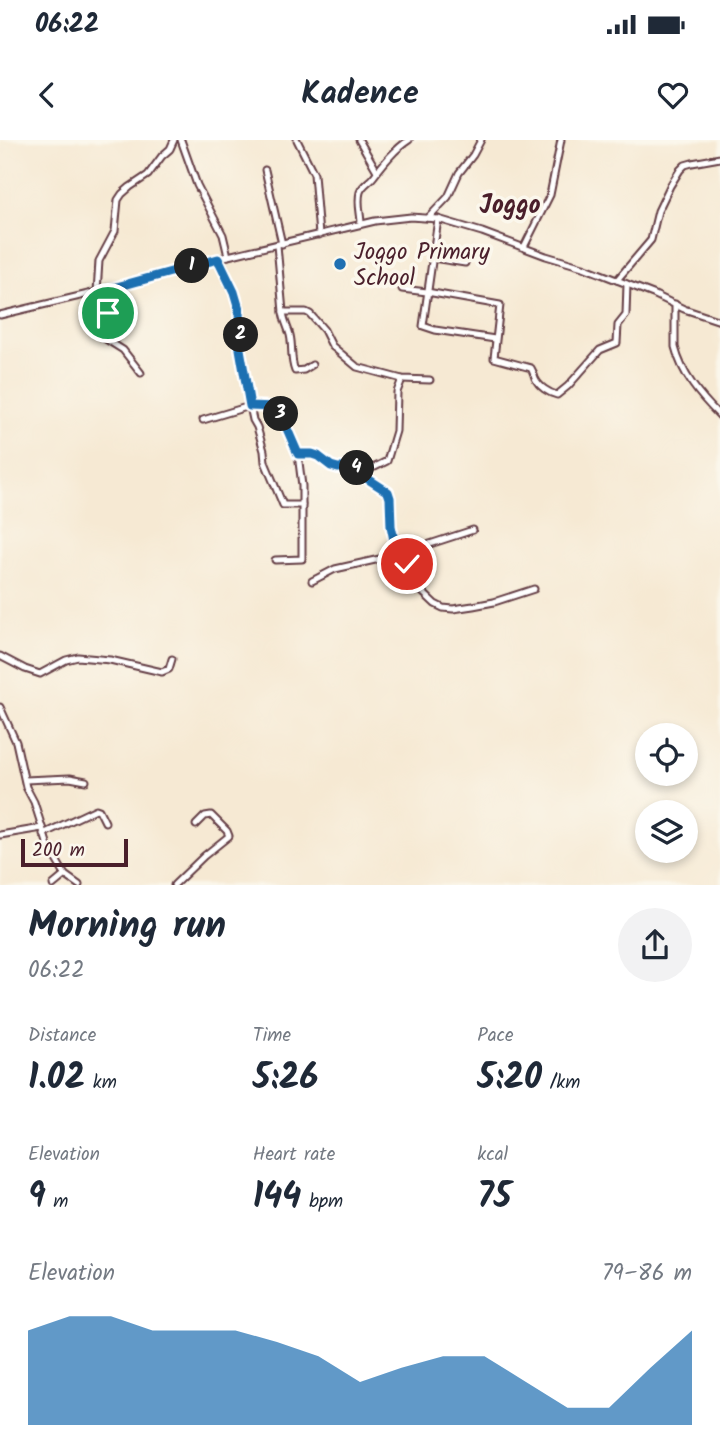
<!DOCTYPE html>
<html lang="en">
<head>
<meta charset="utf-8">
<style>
	body { margin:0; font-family:Kalam,sans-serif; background:#f2f2f3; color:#1f2937; height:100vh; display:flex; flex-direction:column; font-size:26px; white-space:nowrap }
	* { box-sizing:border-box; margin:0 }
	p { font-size:23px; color:#747a83 }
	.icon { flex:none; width:38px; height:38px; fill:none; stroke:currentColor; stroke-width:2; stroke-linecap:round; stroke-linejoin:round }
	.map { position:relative; height:745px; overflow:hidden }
	.sheet { display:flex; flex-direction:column; background:#fff; flex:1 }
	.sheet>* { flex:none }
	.tools { position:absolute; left:635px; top:583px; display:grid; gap:14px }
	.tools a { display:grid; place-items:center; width:63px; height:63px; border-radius:50%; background:#fff; box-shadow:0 4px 10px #0003; font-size:35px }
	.scale { position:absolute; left:21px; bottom:18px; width:107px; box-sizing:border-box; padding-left:7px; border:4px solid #4a1f2b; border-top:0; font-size:19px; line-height:24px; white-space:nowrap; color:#4a1f2b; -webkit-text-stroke:5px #fbf7ec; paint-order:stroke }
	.pin { position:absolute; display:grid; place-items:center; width:60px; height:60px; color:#fff; margin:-30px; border:4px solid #fff; border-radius:50%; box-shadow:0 2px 7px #0007 }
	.km { position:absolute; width:35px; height:35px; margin:-18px; border-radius:50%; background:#222; color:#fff; font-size:19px; line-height:35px; text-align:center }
	.round { display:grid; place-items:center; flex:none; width:74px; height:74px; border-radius:37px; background:#f2f2f3 }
	.head { display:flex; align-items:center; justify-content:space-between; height:119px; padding:0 28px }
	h1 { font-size:38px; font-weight:700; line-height:52px }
	.figures { display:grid; grid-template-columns:repeat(3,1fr); gap:10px; height:119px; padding:7px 28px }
	.figures div { display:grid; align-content:center }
	.figures b { font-size:35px; font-weight:700 }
	.figures small { font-size:19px; font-weight:400 }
	.figures p { font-size:19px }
	.chart { height:196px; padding:14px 28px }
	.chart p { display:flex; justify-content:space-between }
	.chart svg { width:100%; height:126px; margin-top:7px; fill:#1f6fb2; opacity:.7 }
	.status { display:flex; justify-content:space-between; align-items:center; height:49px; padding:0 35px; background:#fff; direction:ltr }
	.status svg { height:19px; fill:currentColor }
	header { display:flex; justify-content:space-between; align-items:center; height:91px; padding:0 28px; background:#fff; font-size:32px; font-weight:700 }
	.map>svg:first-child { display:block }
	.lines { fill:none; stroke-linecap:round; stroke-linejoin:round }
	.minor-casing { stroke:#643d44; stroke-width:9 }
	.minor { stroke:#fff; stroke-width:5 }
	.route-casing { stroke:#fff; stroke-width:14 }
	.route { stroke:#1f6fb2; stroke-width:9 }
	.poi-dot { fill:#1f6fb2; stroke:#fbf7ec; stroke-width:2.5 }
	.labels { text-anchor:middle; stroke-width:7; stroke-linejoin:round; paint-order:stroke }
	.poi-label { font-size:23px; fill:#4a1f2b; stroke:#fbf7ec; text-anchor:start }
	.quarter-label { font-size:26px; font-weight:bold; fill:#4a1f2b; stroke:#fbf7ec }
</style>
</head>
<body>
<div class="status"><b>06:22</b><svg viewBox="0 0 49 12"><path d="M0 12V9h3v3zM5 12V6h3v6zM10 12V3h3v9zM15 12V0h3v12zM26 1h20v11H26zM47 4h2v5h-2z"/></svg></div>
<header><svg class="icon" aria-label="back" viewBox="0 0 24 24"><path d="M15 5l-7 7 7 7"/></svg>Kadence<svg class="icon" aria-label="heart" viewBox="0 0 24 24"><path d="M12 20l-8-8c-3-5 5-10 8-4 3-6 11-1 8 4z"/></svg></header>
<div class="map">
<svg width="720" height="745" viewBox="0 0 720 745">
	<rect width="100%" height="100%" fill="#fbf7ec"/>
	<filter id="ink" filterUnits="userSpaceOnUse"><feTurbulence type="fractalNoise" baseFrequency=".0143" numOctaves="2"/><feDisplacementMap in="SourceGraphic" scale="14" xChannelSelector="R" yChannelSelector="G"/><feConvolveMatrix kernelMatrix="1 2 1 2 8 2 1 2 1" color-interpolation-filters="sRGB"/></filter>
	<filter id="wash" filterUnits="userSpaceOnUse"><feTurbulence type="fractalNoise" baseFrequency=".00686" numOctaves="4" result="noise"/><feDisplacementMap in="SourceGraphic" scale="28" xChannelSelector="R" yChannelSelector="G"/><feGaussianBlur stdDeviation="1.57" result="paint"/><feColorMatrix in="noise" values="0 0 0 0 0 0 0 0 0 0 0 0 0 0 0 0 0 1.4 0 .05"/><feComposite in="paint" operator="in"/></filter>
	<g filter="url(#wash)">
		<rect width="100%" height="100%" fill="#f6e9d3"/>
	</g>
	<g filter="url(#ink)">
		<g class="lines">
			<g class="minor-casing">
				<g id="minor">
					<path d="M181 0 197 45 223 95 228 116"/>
					<path d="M297 0 314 34 319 95"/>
					<path d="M359 0 377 31"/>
					<path d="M265 30 282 104"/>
					<path d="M428 78 448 57 459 33 473 15 481 0"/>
					<path d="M438 79 423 186 435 190 495 199"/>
					<path d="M361 84C361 74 357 63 360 52 363 44 370 42 374 36 384 23 395 9 409 0"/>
					<path d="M277 105 283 172H306L310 174 324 190 332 206 357 227 402 239 430 240"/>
					<path d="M524 107 550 55 561 0"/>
					<path d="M433 118 465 123"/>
					<path d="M218 119 234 152 239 169 240 209 250 266 275 267 278 268 298 314H312L318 316 331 326 338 328 375 327 387 321 396 291 397 252 402 239"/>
					<path d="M617 140 651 100 658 71 670 46 680 30 685 25 692 23 720 18"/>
					<path d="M113 148 102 195 104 198 123 210 141 233"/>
					<path d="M402 149 427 152 500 165 494 218 531 228C533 231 534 235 535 238 539 247 549 253 557 255L568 246 600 210 617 203 618 185 626 175 627 144"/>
					<path d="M97 152 99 121 115 91 118 60 122 54 130 47 148 35 162 16 170 9 174 0"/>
					<path d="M675 164V207C682 235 700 256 720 276"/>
					<path d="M283 172C284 181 288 187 290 195 293 207 290 219 295 231L304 230 312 225"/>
					<path d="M0 175 97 152 228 116 375 81 411 77 438 79 482 92 546 116 583 127 653 154 684 169 720 181"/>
					<path d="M203 280 250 266 253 280 257 287 264 311 265 322 283 365H302"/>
					<path d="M359 328 368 339 388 352 390 358 391 385 396 409 407 424 415 445 435 464 443 468 453 469 473 466 494 462 534 449"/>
					<path d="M275 420 302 419V346L298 314"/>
					<path d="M312 441 335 429 393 416 473 390"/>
					<path d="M0 516 25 529 40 534 66 520 78 517 110 520 162 532 169 529 172 519"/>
					<path d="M0 567 16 602 26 647 34 662 48 706 65 735 79 745"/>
					<path d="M25 640 70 638 86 641"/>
					<path d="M43 694 96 669 99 670 105 682"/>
					<path d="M0 695 42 688"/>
					<path d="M53 745 65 735"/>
					<path d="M174 745 204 716 229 696 227 691 211 675 205 676 196 685"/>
				</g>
			</g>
			<use href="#minor" class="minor"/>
		</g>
	</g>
	<g class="lines" filter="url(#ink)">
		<g class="route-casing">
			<path id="route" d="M108 173 113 148 218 119 234 152 239 169 240 209 250 266 275 267 278 268 298 314H312L318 316 331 326 338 328H359L368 339 388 352 390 358 391 386 396 409 407 424"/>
		</g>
		<use href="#route" class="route"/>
	</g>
	<circle class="poi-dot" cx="340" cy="124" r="7"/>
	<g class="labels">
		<g class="poi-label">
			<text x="354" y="119">Joggo Primary<tspan x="354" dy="26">School</tspan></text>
		</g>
		<g class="quarter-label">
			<text x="510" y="73">Joggo</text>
		</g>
	</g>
</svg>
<div class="tools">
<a><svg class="icon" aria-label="locate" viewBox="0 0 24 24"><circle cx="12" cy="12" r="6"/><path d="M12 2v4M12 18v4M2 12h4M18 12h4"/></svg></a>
<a><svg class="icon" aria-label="layers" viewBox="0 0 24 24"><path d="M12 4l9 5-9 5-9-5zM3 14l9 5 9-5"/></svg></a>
</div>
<div class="scale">200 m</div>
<div class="pin" style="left:108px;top:173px;background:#1e9e55"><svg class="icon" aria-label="arrive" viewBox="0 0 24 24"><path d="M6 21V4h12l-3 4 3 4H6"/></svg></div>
<div class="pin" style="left:407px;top:424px;background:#d93025"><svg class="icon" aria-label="check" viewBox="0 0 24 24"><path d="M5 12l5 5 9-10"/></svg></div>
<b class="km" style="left:192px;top:126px">1</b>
<b class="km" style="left:241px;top:195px">2</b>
<b class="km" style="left:281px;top:274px">3</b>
<b class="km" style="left:357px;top:328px">4</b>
</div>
<section class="sheet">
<div class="head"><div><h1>Morning run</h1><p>06:22</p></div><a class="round"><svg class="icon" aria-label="share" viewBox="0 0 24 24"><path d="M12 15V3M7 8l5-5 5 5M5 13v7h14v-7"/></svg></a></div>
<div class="figures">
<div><p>Distance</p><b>1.02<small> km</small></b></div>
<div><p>Time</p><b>5:26</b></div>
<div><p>Pace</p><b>5:20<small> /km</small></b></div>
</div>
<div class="figures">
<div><p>Elevation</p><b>9<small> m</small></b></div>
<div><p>Heart rate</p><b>144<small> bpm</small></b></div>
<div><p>kcal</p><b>75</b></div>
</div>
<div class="chart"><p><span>Elevation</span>79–86 m</p>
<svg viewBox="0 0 160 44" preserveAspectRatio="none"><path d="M0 44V11L10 6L20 6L30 11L40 11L50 11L60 15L70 20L80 29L90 24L100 20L110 20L120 29L130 38L140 38L150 24L160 11V44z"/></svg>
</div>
</section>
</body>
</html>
